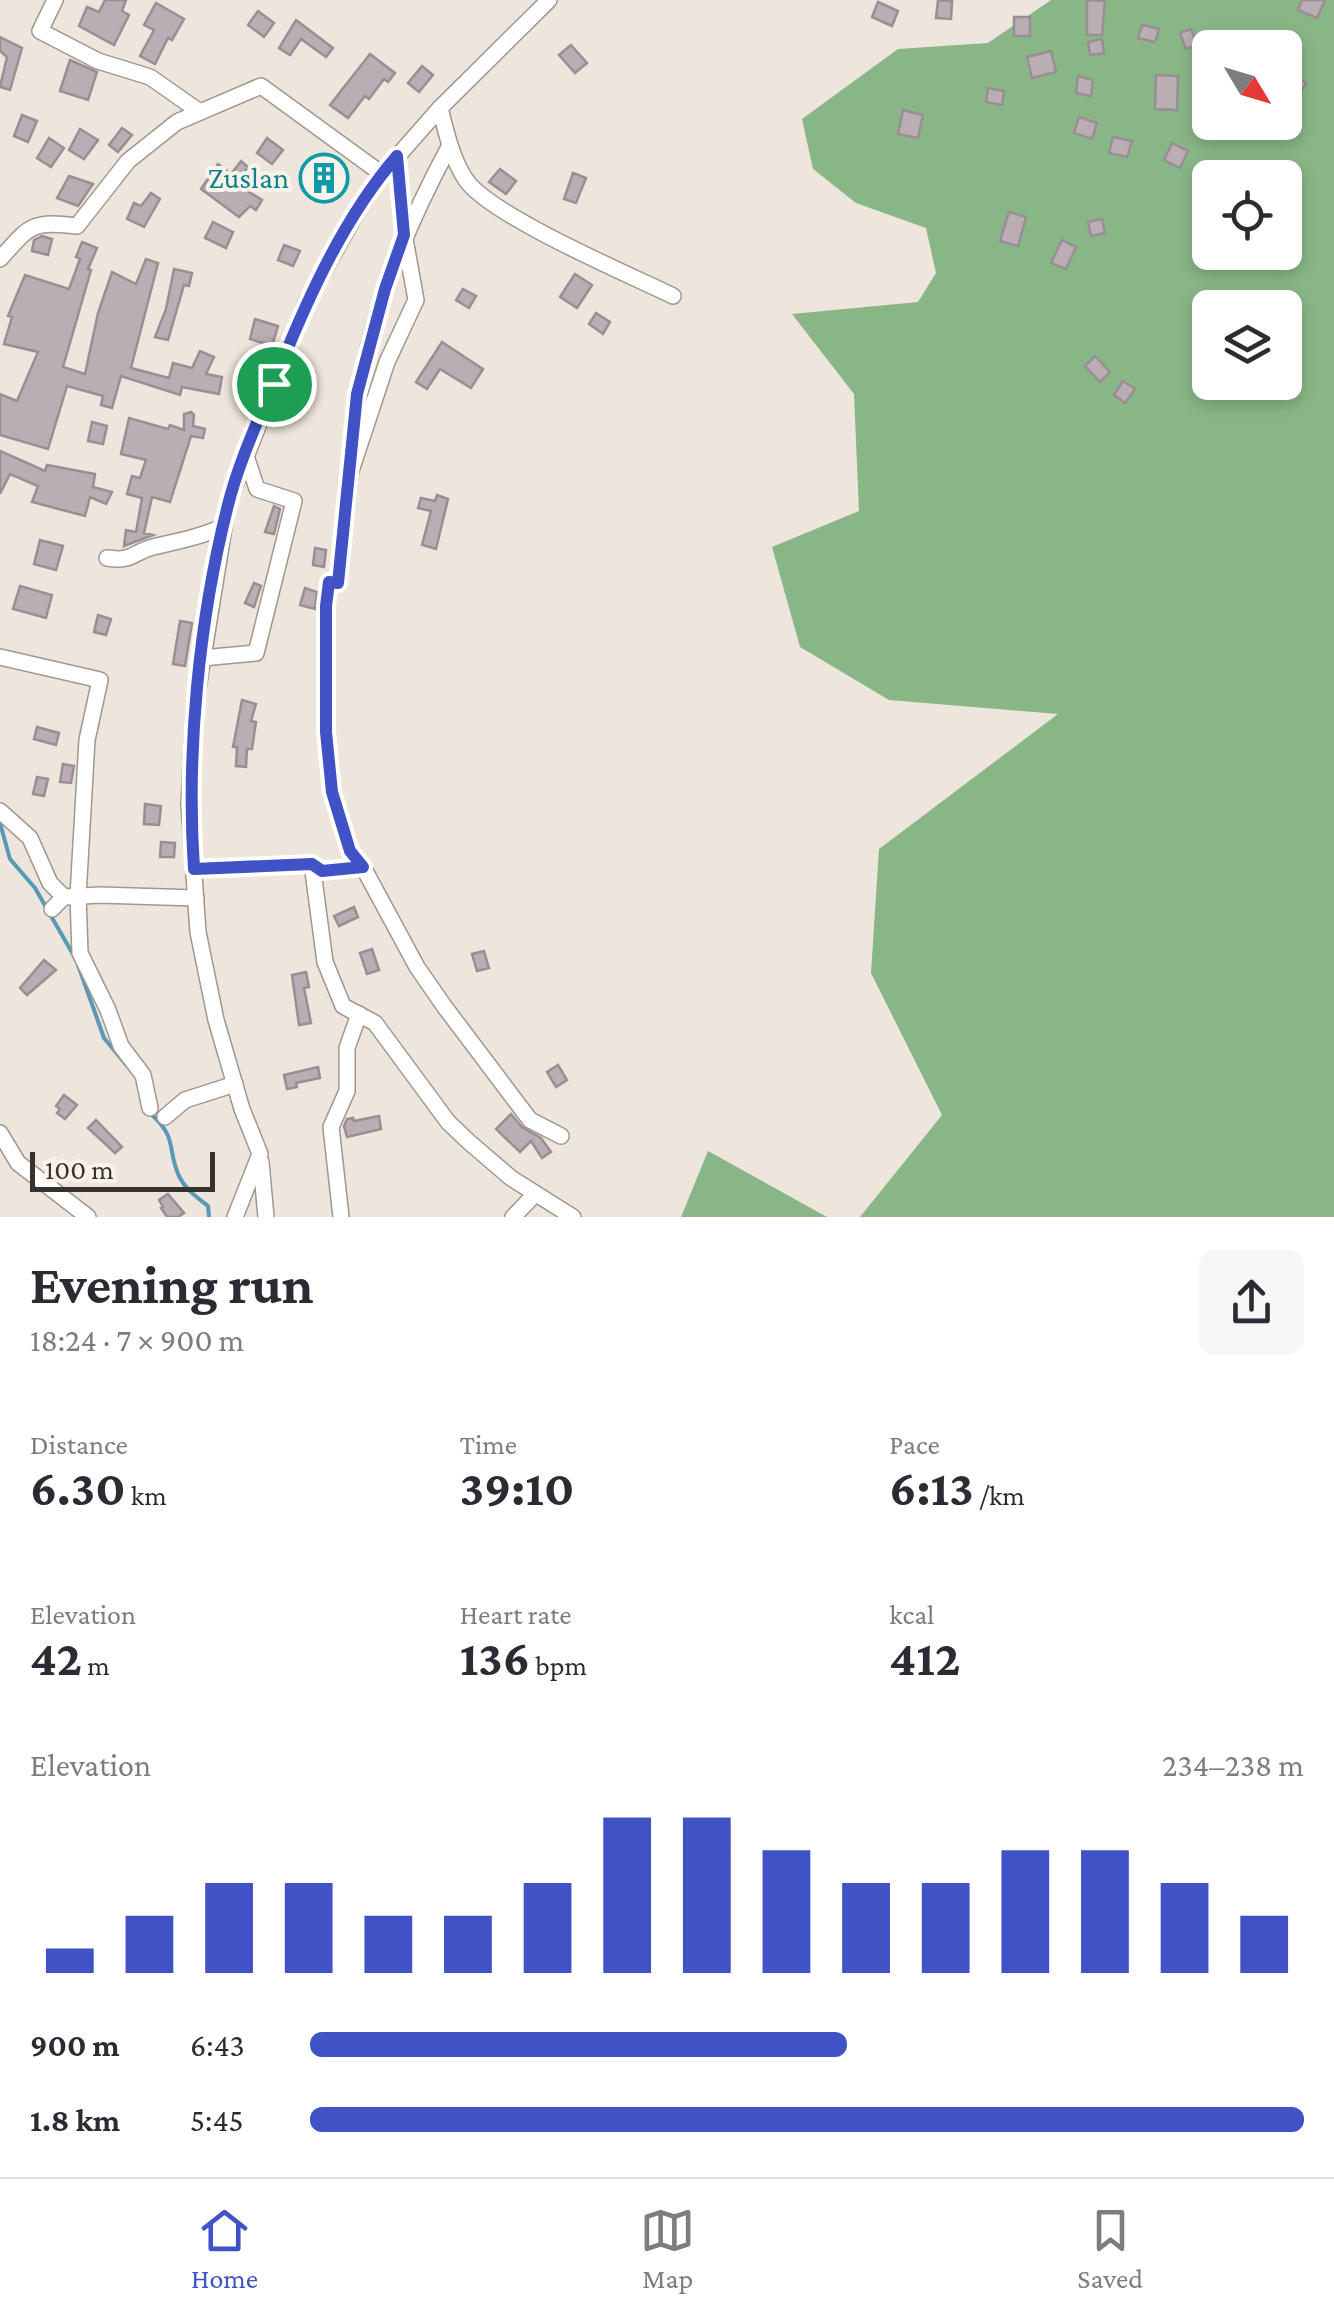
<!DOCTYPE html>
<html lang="en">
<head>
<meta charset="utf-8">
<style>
	body { margin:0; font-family:"Crimson Pro",serif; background:#f7f7f7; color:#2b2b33; height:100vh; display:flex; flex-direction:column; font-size:38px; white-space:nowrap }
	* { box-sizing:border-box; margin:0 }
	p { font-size:32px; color:#7c7c81 }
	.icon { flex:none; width:55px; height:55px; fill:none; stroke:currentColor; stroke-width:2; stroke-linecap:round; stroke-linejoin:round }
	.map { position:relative; height:1217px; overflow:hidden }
	.drawer { display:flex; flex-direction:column; background:#fff; flex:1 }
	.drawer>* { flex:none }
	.needle { width:65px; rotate:128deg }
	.buttons { position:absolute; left:1192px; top:30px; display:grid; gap:20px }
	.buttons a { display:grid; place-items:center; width:110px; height:110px; border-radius:15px; background:#fff; box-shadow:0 5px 15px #0003; font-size:50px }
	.scale { position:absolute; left:30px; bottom:25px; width:185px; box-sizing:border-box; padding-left:10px; border:5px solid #36332f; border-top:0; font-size:28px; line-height:35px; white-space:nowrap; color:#36332f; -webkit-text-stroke:8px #fbf2ea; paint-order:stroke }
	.pin { position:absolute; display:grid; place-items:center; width:85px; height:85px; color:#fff; margin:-42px; border:5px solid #fff; border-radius:50%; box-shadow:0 2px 10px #0007 }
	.round { display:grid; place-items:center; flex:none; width:105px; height:105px; border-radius:15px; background:#f7f7f7 }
	.headline { display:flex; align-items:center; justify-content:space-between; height:170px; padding:0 30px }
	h1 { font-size:55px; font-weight:700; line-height:75px }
	.figures { display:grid; grid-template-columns:repeat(3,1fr); gap:15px; height:170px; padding:10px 30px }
	.figures div { display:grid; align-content:center }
	.figures b { font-size:50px; font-weight:700 }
	.figures small { font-size:28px; font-weight:400 }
	.figures p { font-size:28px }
	.chart { height:280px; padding:20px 30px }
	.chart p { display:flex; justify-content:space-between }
	.chart svg { width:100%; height:180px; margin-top:10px; stroke:#4152c6; stroke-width:6 }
	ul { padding:0 30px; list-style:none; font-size:32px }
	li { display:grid; grid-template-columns:160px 120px 1fr; align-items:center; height:75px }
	li i { height:25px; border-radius:12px; background:#4152c6 }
	.tabs { display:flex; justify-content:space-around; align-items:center; height:140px; border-top:2px solid #e1e1e2; background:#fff; font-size:28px; color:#7c7c81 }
	.tabs a { display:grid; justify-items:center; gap:5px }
	.tabs .active { color:#4152c6 }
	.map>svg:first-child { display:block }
	.forest { fill:#89b687; fill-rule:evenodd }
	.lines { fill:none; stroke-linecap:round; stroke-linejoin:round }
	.stream { stroke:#5699b8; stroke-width:4 }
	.building { fill:#baaeb4; stroke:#998e93; stroke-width:2.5 }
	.minor-casing { stroke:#a0978f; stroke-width:18 }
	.minor { stroke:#fff; stroke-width:15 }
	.route-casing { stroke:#fff; stroke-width:20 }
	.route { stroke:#4152c6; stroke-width:12 }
	.labels { text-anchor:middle; stroke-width:8; stroke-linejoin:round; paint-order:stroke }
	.culture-label { font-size:30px; fill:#0d838f; stroke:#fbf2ea; text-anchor:end }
</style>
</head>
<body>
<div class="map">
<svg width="1334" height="1217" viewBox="0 0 1334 1217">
	<rect width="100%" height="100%" fill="#eee5dc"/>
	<g class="forest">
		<path d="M1051 0H1334V1217H860L942 1115 871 973 879 849 1058 714 889 700 800 647 772 547 859 511 854 394 792 314 918 302 936 273 926 228 856 203 813 169 802 119 898 49 988 43ZM1210 48H1285V122H1210ZM1210 178H1285V252H1210ZM1210 308H1285V382H1210Z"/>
		<path d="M708 1151 827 1217H681Z"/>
	</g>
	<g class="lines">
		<g class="stream">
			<path d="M0 823 10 859 35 888 74 956"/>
			<path d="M78 965 104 1038 128 1067"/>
			<path d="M151 1114C179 1139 166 1150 180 1178 186 1190 198 1198 208 1206L209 1217"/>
		</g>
	</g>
	<g class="building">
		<path d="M105 0H126L122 11 129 15 114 45 79 26 87 7 99 12Z"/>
		<path d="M938 0 952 1 951 19 936 18Z"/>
		<path d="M1087 0 1105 1 1102 35H1087Z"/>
		<path d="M1302 0H1325L1317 18 1298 10Z"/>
		<path d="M878 2 898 11 892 26 872 17Z"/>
		<path d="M156 3 184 19 172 40 168 38 155 64 140 56 154 30 144 25Z"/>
		<path d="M258 11 274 23 264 37 248 25Z"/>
		<rect x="1014" y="17" width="16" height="19"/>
		<path d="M296 20 333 48 326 57 301 39 290 55 279 48Z"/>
		<path d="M1142 25 1159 29 1155 42 1138 38Z"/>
		<path d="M1191 29 1197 45 1186 49 1180 33Z"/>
		<path d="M0 37 22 48 10 90 0 87 7 57 0 51Z"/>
		<path d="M1102 39 1104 53 1090 55 1088 42Z"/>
		<path d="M571 45 587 63 575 73 559 55Z"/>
		<path d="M1051 51 1056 72 1032 78 1027 57Z"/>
		<path d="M370 54 395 73 388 82 384 79 369 99 365 96 348 118 330 105Z"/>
		<path d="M70 60 97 72 88 100 60 91Z"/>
		<path d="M422 66 433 75 419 92 408 83Z"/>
		<path d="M1285 70 1306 83 1297 99 1285 92Z"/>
		<path d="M1156 75 1178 76 1177 110 1155 109Z"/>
		<path d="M1078 76 1093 80 1091 96 1076 93Z"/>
		<path d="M988 88 1004 91 1002 105 986 102Z"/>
		<path d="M903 110 923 115 918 138 898 134Z"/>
		<path d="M22 115 37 121 28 142 14 136Z"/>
		<path d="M1079 117 1097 123 1092 139 1074 133Z"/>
		<path d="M122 128 132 135 118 152 109 145Z"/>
		<path d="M80 129 98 140 84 159 69 150Z"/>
		<path d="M1113 137 1132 141 1127 157 1109 153Z"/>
		<path d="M49 138 64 148 51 167 37 158Z"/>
		<path d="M267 138 283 150 272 164 257 153Z"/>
		<path d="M1172 143 1188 151 1180 168 1164 160Z"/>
		<path d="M241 161 248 167 236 184 262 200 256 210 250 206 239 217 201 189 218 164 231 174Z"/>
		<path d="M321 161 341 172 330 191 327 189 324 194 307 184Z"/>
		<path d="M500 169 516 181 506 194 489 182Z"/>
		<path d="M573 173 586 178 576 203 564 199Z"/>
		<path d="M69 176 93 184 78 206 57 198Z"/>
		<path d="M151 193 160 199 144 227 127 219 134 203 141 206Z"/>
		<path d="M1009 212 1026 217 1018 246 1000 241Z"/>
		<path d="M1102 219 1105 233 1091 236 1088 222Z"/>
		<path d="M213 222 233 232 226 248 205 238Z"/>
		<path d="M42 236 52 239 48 255 32 251 34 240Z"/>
		<path d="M1062 240 1076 247 1066 269 1051 263Z"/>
		<path d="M82 242 97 248 88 269 91 270 63 367 85 374 98 313 112 272 136 284 146 259 158 263 131 368 169 378 173 363 192 368 200 351 214 357 206 374 222 377 219 394 182 387 180 395 121 376 112 408 101 405 103 396 67 386 48 449 0 435V394L17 401 38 352 4 344 12 317 8 316 25 275 69 289 80 259 76 257Z"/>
		<path d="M284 245 300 251 293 266 278 260Z"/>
		<path d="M174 269 192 273 189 286 184 285 168 340 155 337 166 309Z"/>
		<path d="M575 274 592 285 577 308 560 297Z"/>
		<path d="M463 289 476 296 469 308 456 300Z"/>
		<path d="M596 313 610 322 603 334 589 324Z"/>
		<path d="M255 319 278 326 272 346 250 339Z"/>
		<path d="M442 342 483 369 471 388 440 369 427 389 416 382Z"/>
		<path d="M1095 356 1110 372 1100 382 1085 366Z"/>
		<path d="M1123 381 1135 389 1125 403 1114 395Z"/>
		<path d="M191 412 194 415 193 426 205 429 203 438 191 436 170 502 152 497 144 533 153 535 124 546 126 530 136 532 142 498 127 494 132 476 140 478 146 460 121 454 129 418 168 429 170 425 184 430V414Z"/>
		<path d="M92 422 107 426 103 444 88 441Z"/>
		<path d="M0 451 45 471 47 465 95 474 93 487 112 492 106 504 90 497 85 516 32 502 38 486 10 474 0 494Z"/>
		<path d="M437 495 448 499 436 549 422 545 431 511 418 508 421 498 435 501Z"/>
		<path d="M274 506 280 509 274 534 265 532Z"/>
		<path d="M40 540 63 546 56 570 34 564Z"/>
		<path d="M315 548 326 550 324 567 313 565Z"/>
		<path d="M254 583 261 586 254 607 245 603Z"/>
		<path d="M20 586 52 595 46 618 13 609Z"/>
		<path d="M305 588 317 592 315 609 300 605Z"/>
		<path d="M98 615 111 619 106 635 94 632Z"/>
		<path d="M180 621 192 623 185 666 173 664Z"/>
		<path d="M242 700 256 704 251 721 256 722 252 749H247L246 767 236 766 237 747H233Z"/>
		<path d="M37 727 59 733 56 745 34 739Z"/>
		<path d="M63 764 74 766 71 783 60 782Z"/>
		<path d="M37 777 48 779 44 796 33 794Z"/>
		<path d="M145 804 161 806 159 825 144 824Z"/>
		<path d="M161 842 175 843 174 857H160Z"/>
		<path d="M354 907 358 917 339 926 334 916Z"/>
		<path d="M372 949 379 970 367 974 360 953Z"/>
		<path d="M484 951 489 968 477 971 472 954Z"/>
		<path d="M44 960 56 970 27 995 20 988Z"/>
		<path d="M306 972 309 987 304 988 311 1023 299 1025 292 975Z"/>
		<path d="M558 1065 567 1080 556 1087 547 1072Z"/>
		<path d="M318 1067 320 1078 296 1083 297 1087 287 1089 284 1075Z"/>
		<path d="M64 1095 77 1105 65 1119 57 1113 60 1109 56 1106Z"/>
		<path d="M511 1114 522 1127 541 1138 551 1152 542 1158 531 1141 520 1152 496 1129Z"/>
		<path d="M379 1116 381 1129 347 1137 344 1126 347 1119 353 1118 354 1121Z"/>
		<path d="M96 1120 122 1147 115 1153 88 1128Z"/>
		<path d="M168 1194 184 1213 178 1217H167L161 1208 163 1207 159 1200Z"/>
	</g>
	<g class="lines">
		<g class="minor-casing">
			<g id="minor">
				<path d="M55 0 40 31 98 61 150 77 200 112"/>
				<path d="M440 108C446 132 452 159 466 180 491 216 628 274 673 296"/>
				<path d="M0 259C30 226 31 220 77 226L128 161 177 122 261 86 382 174"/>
				<path d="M352 445C362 334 398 242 450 145"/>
				<path d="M107 558C133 562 133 552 153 547 178 541 201 537 224 526"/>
				<path d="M0 657 100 680 87 740 78 896 80 953 108 1010 121 1046 143 1075 150 1108"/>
				<path d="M202 658 256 653 294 501 257 489 246 456"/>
				<path d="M0 811 30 838 50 883 64 897"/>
				<path d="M312 864 322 871 363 867 350 851 332 792 326 732V606L329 583H338L350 474 387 362 416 300 403 228 397 156"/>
				<path d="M363 867 417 967 444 1006 530 1120 561 1136"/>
				<path d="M194 869 312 864 325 962 343 1006 375 1023 448 1122 469 1142 511 1178 573 1217"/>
				<path d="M52 909 64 897 100 895 196 898"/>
				<path d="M165 1117 185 1100 235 1084"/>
				<path d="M0 1133 18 1163 88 1217"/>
				<path d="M261 1162 266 1217"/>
				<path d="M235 1217 260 1154 242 1109 216 1020 198 932 189 804 194 713 228 503 306 303 357 212 382 174 440 108 549 0"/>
				<path d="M341 1217 331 1127 347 1091V1048L359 1014"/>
				<path d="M513 1217 535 1194"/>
			</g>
		</g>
		<use href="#minor" class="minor"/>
	</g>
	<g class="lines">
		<g class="route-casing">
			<path id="route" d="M397 156 404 235 385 289 357 394 338 583 329 582 326 606V732L332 792 350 851 363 867 322 871 312 864 194 869C186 752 199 619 228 505 240 457 264 408 282 362 311 291 346 215 397 156Z"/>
		</g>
		<use href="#route" class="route"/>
	</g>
	<defs>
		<g id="building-ring" transform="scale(2.5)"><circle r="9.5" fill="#fbf2ea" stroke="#0f9aa8" stroke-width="1.5"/><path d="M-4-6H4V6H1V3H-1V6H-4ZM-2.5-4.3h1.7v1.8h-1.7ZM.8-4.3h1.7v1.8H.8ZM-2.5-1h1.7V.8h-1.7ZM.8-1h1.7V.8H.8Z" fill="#0f9aa8"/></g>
	</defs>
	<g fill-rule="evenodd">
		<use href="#building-ring" x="324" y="178"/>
	</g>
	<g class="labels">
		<g class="culture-label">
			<text x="289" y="188">Zuslan</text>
		</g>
	</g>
</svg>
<div class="buttons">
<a><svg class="needle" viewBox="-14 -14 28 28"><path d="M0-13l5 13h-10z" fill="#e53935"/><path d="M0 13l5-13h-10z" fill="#7c7c81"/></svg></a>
<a><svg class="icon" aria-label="locate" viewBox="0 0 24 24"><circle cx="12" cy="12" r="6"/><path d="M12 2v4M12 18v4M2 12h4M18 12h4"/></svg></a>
<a><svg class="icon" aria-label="layers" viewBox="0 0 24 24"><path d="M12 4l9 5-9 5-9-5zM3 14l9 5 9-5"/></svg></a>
</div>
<div class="scale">100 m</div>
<div class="pin" style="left:274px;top:384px;background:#1e9e55"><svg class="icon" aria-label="arrive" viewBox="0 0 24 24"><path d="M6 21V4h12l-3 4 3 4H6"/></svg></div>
</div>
<section class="drawer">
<div class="headline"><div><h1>Evening run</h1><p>18:24 · 7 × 900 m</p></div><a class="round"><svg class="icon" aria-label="share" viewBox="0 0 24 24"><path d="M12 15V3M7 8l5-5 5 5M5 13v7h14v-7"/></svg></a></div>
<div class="figures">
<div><p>Distance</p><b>6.30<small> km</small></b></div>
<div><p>Time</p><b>39:10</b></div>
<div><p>Pace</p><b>6:13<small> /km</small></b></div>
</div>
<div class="figures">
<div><p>Elevation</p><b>42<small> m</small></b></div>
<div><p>Heart rate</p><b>136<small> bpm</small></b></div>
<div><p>kcal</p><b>412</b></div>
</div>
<div class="chart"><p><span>Elevation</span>234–238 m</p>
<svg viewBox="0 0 160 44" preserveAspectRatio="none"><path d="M5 44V38M15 44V30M25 44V22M35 44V22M45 44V30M55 44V30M65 44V22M75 44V6M85 44V6M95 44V14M105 44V22M115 44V22M125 44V14M135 44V14M145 44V22M155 44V30"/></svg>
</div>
<ul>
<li><b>900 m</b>6:43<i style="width:54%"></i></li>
<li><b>1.8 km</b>5:45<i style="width:100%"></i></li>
</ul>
</section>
<nav class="tabs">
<a class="active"><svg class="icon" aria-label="home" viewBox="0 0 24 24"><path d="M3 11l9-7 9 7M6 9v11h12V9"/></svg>Home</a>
<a><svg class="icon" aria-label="map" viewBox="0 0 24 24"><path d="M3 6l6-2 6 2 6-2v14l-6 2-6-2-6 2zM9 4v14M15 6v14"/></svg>Map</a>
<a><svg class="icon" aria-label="saved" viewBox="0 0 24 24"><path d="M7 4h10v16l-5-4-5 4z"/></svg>Saved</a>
</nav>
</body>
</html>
